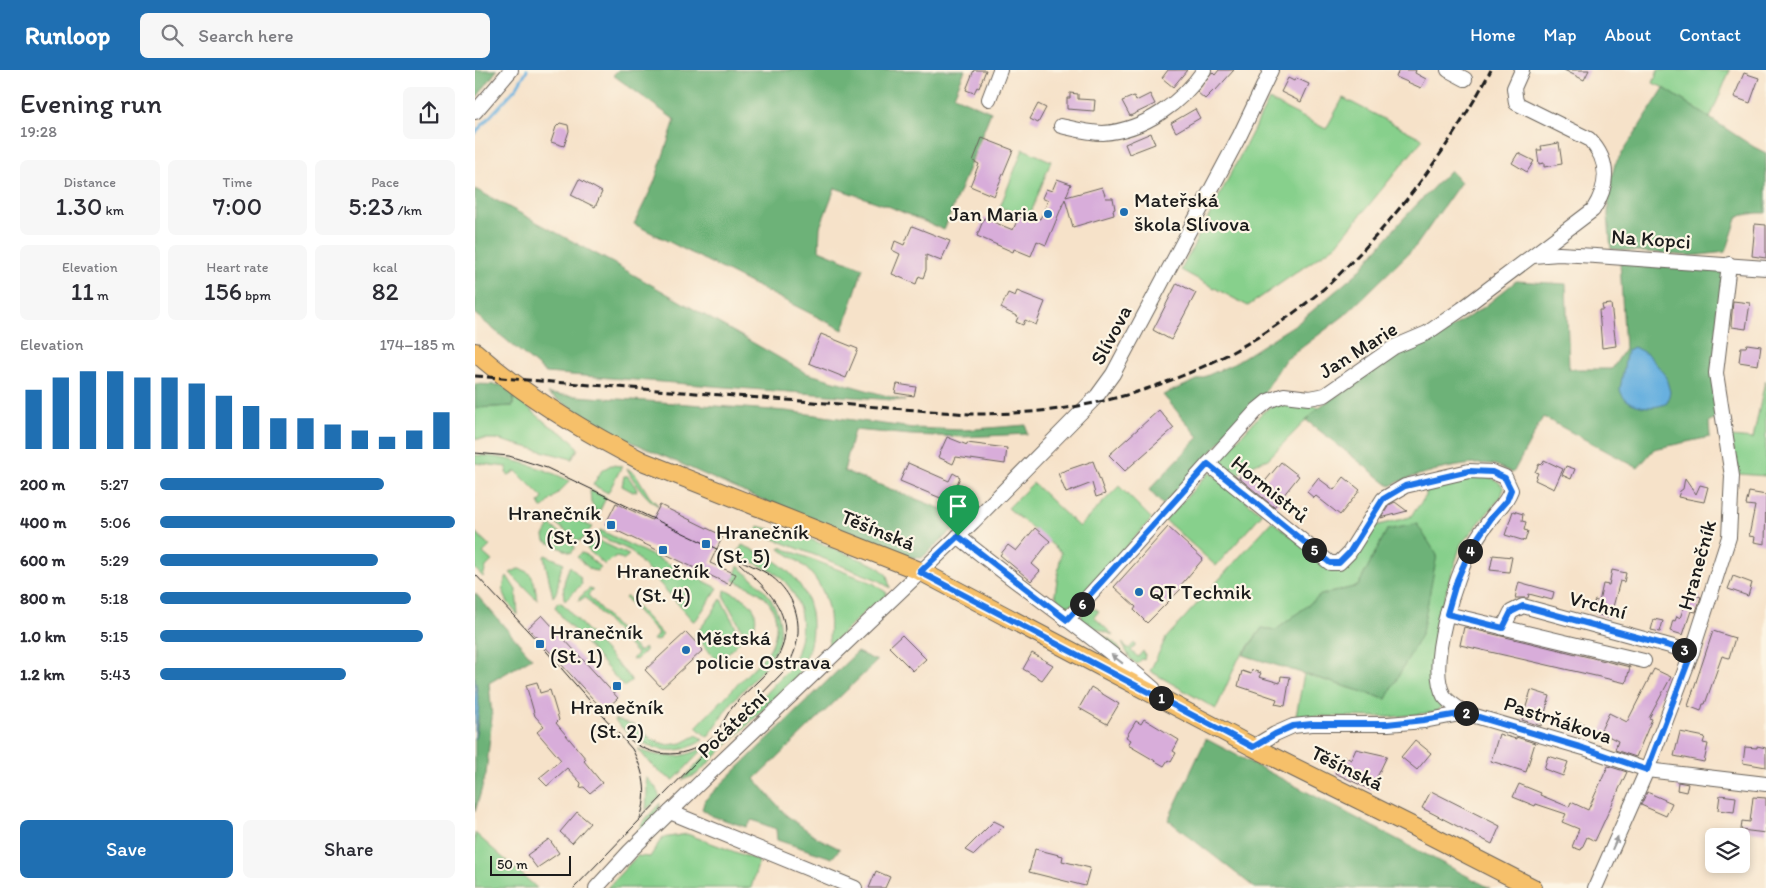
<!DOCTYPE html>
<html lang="en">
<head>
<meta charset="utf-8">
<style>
	body { margin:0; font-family:Itim,sans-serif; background:#f7f7f7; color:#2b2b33; height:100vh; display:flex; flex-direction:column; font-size:19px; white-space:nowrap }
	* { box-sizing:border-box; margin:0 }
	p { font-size:16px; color:#7c7c81 }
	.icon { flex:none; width:28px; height:28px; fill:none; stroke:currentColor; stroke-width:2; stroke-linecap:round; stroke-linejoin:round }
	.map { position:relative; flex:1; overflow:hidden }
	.side { display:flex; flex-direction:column; background:#fff; width:475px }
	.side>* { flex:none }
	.fabs { position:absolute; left:1230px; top:758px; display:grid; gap:10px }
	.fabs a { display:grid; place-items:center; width:45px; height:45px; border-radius:8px; background:#fff; box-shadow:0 2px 8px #0003; font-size:25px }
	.scale { position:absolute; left:15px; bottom:12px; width:81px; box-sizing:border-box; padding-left:5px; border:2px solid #1c1c1c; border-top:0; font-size:14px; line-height:18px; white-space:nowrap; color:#1c1c1c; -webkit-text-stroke:4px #fcf5e5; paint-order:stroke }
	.pin { position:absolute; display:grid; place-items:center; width:42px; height:42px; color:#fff; margin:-51px -21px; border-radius:50% 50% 50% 0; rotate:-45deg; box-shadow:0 0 5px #0007 }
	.pin .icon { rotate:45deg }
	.km { position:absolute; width:25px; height:25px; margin:-12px; border-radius:50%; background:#222; color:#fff; font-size:14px; line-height:25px; text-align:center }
	.round { display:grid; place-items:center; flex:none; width:52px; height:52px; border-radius:8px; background:#f7f7f7 }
	.summary { display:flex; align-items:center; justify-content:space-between; height:85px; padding:0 20px }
	h1 { font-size:28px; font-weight:600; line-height:38px }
	.metrics { display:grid; grid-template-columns:repeat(3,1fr); gap:8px; height:85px; padding:5px 20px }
	.metrics div { display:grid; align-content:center; border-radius:8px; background:#f7f7f7; text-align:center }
	.metrics b { font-size:25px; font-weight:600 }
	.metrics small { font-size:14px; font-weight:400 }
	.metrics p { font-size:14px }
	.chart { height:140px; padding:10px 20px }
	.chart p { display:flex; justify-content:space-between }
	.chart svg { width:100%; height:90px; margin-top:5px; stroke:#1f6fb2; stroke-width:6 }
	.primary-button { display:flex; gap:10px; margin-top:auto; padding:10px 20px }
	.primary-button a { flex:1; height:58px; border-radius:8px; background:#1f6fb2; color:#fff; font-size:20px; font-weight:600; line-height:58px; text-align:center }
	.primary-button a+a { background:#f7f7f7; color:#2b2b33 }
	ul { padding:0 20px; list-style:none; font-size:16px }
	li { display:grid; grid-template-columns:80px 60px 1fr; align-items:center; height:38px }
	li i { height:12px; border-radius:6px; background:#1f6fb2 }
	header { display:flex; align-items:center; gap:30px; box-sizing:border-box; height:70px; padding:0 25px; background:#1f6fb2; color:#fff }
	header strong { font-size:24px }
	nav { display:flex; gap:28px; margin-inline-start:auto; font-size:18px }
	.search { width:350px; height:45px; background:#f7f7f7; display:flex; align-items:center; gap:12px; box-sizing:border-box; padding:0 18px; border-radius:8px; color:#7c7c81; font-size:19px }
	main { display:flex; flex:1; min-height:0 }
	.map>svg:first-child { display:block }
	.green { fill:#87d08c; stroke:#527654 }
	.forest { fill:#6db278; stroke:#44674a }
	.water { fill:#68b0df; stroke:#42667e }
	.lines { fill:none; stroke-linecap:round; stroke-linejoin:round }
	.stream { stroke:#68b0df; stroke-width:3 }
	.building { fill:#d8adda }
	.minor-casing { stroke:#686159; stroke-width:16 }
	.major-casing { stroke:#686159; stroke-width:20 }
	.minor { stroke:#fff; stroke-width:14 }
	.major { stroke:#f6c06b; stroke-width:18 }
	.tram { stroke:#1c1c1c; stroke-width:1 }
	.rail { stroke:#1c1c1c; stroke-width:3; stroke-dasharray:8 4; stroke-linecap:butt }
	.oneway { fill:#999 }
	.route-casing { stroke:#fff; stroke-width:10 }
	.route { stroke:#1a73e8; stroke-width:6 }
	.poi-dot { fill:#1f6fb2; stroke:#fcf5e5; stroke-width:2 }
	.labels { text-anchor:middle; stroke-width:4.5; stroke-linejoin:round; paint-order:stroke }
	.poi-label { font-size:21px; fill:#1c1c1c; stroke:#fcf5e5; text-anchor:start }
	.street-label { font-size:21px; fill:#1c1c1c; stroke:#fcf5e5 }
</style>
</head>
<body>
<header>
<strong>Runloop</strong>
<div class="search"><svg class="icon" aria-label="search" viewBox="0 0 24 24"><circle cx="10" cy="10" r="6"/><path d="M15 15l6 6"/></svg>Search here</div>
<nav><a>Home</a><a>Map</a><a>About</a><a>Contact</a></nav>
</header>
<main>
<section class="side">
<div class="summary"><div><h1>Evening run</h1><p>19:28</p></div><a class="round"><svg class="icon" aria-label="share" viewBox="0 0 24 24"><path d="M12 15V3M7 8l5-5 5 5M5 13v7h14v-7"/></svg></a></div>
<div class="metrics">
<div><p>Distance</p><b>1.30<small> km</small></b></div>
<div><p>Time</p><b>7:00</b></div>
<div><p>Pace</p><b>5:23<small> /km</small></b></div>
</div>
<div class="metrics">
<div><p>Elevation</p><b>11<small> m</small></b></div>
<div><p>Heart rate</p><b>156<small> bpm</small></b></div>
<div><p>kcal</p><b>82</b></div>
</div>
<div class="chart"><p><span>Elevation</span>174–185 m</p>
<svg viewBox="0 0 160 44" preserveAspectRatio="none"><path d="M5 44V15M15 44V9M25 44V6M35 44V6M45 44V9M55 44V9M65 44V12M75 44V18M85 44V23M95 44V29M105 44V29M115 44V32M125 44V35M135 44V38M145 44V35M155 44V26"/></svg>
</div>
<ul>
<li><b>200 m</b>5:27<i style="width:76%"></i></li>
<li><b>400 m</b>5:06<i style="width:100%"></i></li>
<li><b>600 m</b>5:29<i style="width:74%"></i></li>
<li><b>800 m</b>5:18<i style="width:85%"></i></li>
<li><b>1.0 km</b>5:15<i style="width:89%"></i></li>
<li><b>1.2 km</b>5:43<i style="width:63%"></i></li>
</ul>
<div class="primary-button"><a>Save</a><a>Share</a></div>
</section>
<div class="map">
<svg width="1291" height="818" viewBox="0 0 1291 818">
	<rect width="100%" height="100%" fill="#fcf5e5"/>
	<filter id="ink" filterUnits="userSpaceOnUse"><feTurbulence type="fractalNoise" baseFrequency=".02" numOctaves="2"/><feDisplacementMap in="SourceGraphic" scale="10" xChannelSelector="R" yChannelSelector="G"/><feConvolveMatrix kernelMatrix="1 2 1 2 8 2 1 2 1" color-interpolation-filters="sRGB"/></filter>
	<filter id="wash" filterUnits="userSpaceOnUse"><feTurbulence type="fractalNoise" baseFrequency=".0096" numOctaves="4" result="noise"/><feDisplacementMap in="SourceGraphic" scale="20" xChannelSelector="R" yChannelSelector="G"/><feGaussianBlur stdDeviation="1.12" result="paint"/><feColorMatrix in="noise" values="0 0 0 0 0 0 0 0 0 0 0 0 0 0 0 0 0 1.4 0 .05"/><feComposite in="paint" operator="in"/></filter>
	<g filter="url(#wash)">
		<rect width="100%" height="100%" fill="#f6e2c9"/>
		<g class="green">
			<path d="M1183 0H1255L1235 48 1189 18 1178 13Z"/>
			<path d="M868 28 948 69 861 175 773 236 706 200 794 30 851 59Z"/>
			<path d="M548 79 576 91 554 148 525 137Z"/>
			<path d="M1290 311H1291V406L1264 404 1256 367 1278 369Z"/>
			<path d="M39 325 71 353 90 365 98 371 103 379 97 389 21 369H0V338L38 336Z"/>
			<path d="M811 332 844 337 793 389 769 398 758 410 741 393 786 344 798 334Z"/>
			<path d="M0 385C34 387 64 396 95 411L67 439 64 433 68 428 41 401 34 405 31 403 32 397 0 393Z"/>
			<path d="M136 395 147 396 133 423 118 415 127 400Z"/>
			<path d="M152 398 162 406 174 426 184 436C173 432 156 408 152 398Z"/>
			<path d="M735 402 787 444 741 496 690 450Z"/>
			<path d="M1000 405C1013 407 1021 407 1029 418L1026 427 986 474 965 542 958 591 968 633 962 642 917 647 821 646 829 604 911 629 912 460 883 516 846 525 801 560 787 558 763 590 741 639 675 601 691 568 797 451 855 497 896 457 935 447 951 426V416Z"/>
			<path d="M149 406H153L161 418 162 421 158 422 147 416Z"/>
			<path d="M558 413 604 457 644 416 677 449 596 535H585L580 524 586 482 533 438Z"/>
			<path d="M115 420 131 428 123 444 116 433Z"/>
			<path d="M84 447 98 448 117 457 107 470 103 471 79 452Z"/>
			<path d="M75 455 98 474 100 478 96 483 70 471 69 466Z"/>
			<path d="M283 456 337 470 402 496 412 505 415 518 403 510 281 462Z"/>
			<path d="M125 460 243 518 221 550 218 551 156 481 126 467 124 465Z"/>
			<path d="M0 462 15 476 8 483 17 491 11 497 8 507 0 499Z"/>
			<path d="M119 469H120L154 485 148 490C141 484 136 489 130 495L112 479 114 474Z"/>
			<path d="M267 475C281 481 296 487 308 497 344 526 344 569 322 607L221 705 207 710 313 600C332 570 333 531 304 506 292 497 276 492 262 485Z"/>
			<path d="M305 477 398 513 412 523 409 528 396 536 353 577C360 531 345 501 304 479Z"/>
			<path d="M106 483 110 484 126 498 122 501 116 500 102 487Z"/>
			<path d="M70 485 89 493C82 503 85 521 78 527L69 487Z"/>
			<path d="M95 496 105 507 107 514 90 531C86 522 90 505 95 496Z"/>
			<path d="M263 496C273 505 285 514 293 525 325 570 287 599 259 630 248 641 243 656 232 667L221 657 291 585C304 567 306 543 289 527 281 519 268 515 258 510Z"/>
			<path d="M43 499C60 500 60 516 62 530L35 503Z"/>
			<path d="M32 506 41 520 43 545C33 534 23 521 32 506Z"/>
			<path d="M114 519 118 520 113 525 164 582 170 578V581L161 590 157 589 162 584 110 527 104 531V528Z"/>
			<path d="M250 520C257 523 266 526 272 531 285 541 282 559 272 569L249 527Z"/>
			<path d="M152 526 188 565 182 571 178 570 183 564 150 528Z"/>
			<path d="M246 529 267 569 245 591H242L220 565 235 546Z"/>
			<path d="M83 532 88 534 156 609V611L149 617 87 547 80 537Z"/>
			<path d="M614 539H621L624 541 619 547 638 565 607 553 606 550 607 544Z"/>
			<path d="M616 561C634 568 641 570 650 588Z"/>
			<path d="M647 573 654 579 659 573 661 575 656 581 663 587 668 581 670 585 669 590 667 589 662 594 656 590Z"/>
			<path d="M140 649 159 655 177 670 193 675 207 673 222 665 228 670C195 692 165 676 140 651Z"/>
			<path d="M232 675 199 710C183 704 174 692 163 679 186 689 210 690 232 675Z"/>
			<path d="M171 707 181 718 185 727 171 740 172 722Z"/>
			<path d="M185 733C185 748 166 762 156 772L155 771 164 760 167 753Z"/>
			<path d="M0 763 62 818H0Z"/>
			<path d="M212 764 284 791 276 818H132L162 786 175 787 187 768Z"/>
		</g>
		<g class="forest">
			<path d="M0 0H22L0 30Z"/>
			<path d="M143 0H490L479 26 516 42 469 160 413 136 360 118 345 157 344 180 388 198 368 260 159 154 179 113 200 50 138 5Z"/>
			<path d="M1189 18 1279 77 1291 83V143H1282L1263 146 1251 182 1216 186 1136 179 1133 146 1134 116 1140 94Z"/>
			<path d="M975 100 986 112 941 176 870 245 809 291 787 326 688 435 674 420 724 367 688 325 756 295 824 252 882 203 927 150Z"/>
			<path d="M0 119 138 193 331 303 430 331 71 303 0 244Z"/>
			<path d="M1145 192 1250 199 1242 349 1234 352 1235 367 1179 379 1163 398 1068 347 1038 403C1032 401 1026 397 1020 395 998 389 935 405 915 416L831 350 844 337 922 285 960 268 1009 237 1041 211 1091 214 1094 299H1137L1150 279Z"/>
			<path d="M0 314 27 315 39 325 38 336 0 338Z"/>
			<path d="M73 324 311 341 438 358 488 360 551 355 552 364 489 367 436 365 379 360 369 401 490 448 447 488 433 487 273 424 137 363Z"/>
			<path d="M942 454 962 485 947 563 911 629 768 585 787 558 801 560 846 525 883 516 912 460Z"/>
			<path d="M0 523 57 588 14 613 17 647 11 704 0 742V669L3 651 0 607Z"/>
			<path d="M382 582 402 591 280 709 311 745 343 768 365 779 357 788 302 770 301 759 277 750 271 757 237 746 227 739 230 730Z"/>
			<path d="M731 669 1015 818H780L693 750Z"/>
		</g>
		<g class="water">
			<path d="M1159 277 1172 284 1190 304 1195 322 1192 333C1178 341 1148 337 1145 319L1152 280Z"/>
			<path d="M0 607 4 635 0 669Z"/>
		</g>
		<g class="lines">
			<path class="stream" d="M0 63 42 17 52 0"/>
		</g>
		<g id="blocks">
			<g class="building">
				<path d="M499 0H511L504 18 502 17 499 23 491 20Z"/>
				<path d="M693 0H712L698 17 687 8Z"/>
				<path d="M744 0H759L740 21 739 20 730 29 722 22 737 2 740 5Z"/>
				<path d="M924 0H941L940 3 951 9 946 18 921 7Z"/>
				<path d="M1089 0H1114L1109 10Z"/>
				<path d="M1269 3 1284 8 1275 33 1259 27Z"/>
				<path d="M813 8 819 11 821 8 834 14 826 32 806 22Z"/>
				<path d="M595 23 603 24V29L620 30 619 41 592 39V28H595Z"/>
				<path d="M675 24 680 34 655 46 647 31 659 26 661 31Z"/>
				<path d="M563 34 571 38 563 53 555 49Z"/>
				<path d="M720 39 725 48 701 62 696 53Z"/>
				<path d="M85 53 93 55 94 61 89 76 76 72 81 57Z"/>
				<path d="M676 63 680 74 654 84 650 74Z"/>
				<path d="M507 68 538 80 519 126 495 116 504 94 498 91Z"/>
				<path d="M1084 73 1087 94 1069 97V93L1064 94 1062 80H1067L1066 76Z"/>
				<path d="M1043 83 1059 91 1052 102 1037 93Z"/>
				<path d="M104 109 127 122 120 137 96 125Z"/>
				<path d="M582 109 596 114 591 127 627 117 631 128H638L640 139 638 140 639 145 598 157 590 129 571 175 562 171 556 186 539 179 538 182 502 166 509 148 538 160 544 146 557 151 558 147 565 149 573 131 567 128 571 119 577 121Z"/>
				<path d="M1280 154 1291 155V188L1277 186Z"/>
				<path d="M437 156 475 171 466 191 451 185V200L448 208 444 206 441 214 417 204 425 184 417 180 420 171 429 175Z"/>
				<path d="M702 213 721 223 696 270 678 260Z"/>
				<path d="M542 221 570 232 561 255 550 250 548 255 541 252 543 247 526 238 533 223 540 226Z"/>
				<path d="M1258 231 1275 233 1271 259 1257 257 1256 255Z"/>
				<path d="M1136 234 1141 276 1127 278 1124 240H1128L1127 235Z"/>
				<path d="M346 264 383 279 371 308 334 293Z"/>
				<path d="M1272 274 1286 276 1283 295 1264 292 1266 277H1271Z"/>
				<path d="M422 314 441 317 439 326 420 323Z"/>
				<path d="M684 340 699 358 650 401 634 385Z"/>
				<path d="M472 367 492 375V373L532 378 530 394 481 387 478 394 463 387Z"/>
				<path d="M1069 390 1088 399 1079 419 1060 410 1063 403 1060 402 1064 394 1067 395Z"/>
				<path d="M618 391 630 424 621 427 617 413 591 423 583 403Z"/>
				<path d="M806 392 824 406 799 437 764 408 769 401 787 415Z"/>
				<path d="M433 393 474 411 478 403 485 407 475 432 425 411Z"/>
				<path d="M1091 396 1100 399 1096 409 1087 405Z"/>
				<path d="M869 407 885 420 865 445 841 426 839 428 832 422 843 408 859 420Z"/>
				<path d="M1210 408 1221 424 1225 415 1233 417 1229 432 1203 427 1205 421 1208 419Z"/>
				<path d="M1274 422 1291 425 1290 474 1279 472 1280 467 1274 466 1280 436 1271 435Z"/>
				<path d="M920 432 932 441 906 448 914 435Z"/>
				<path d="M141 433 177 450 185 435 248 466 235 493 261 504 255 515 130 455Z"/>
				<path d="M1038 441 1048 444 1047 451 1051 452 1049 460 1053 461 1050 471 1030 465Z"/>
				<path d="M693 457 728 489 705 516 707 518 672 553 659 540 661 537 639 517Z"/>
				<path d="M560 458 575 471 557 494 565 501 556 511 525 485 533 475 541 481Z"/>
				<path d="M1018 485 1037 487 1034 502 1015 500Z"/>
				<path d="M1137 500 1151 503 1149 512 1145 511 1135 548 1120 544 1121 540 1117 539 1120 530 1124 532 1128 514 1134 515Z"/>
				<path d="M1258 506 1277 513 1273 526 1253 519Z"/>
				<path d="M1044 512 1079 522 1077 530 1054 524 1053 528H1040Z"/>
				<path d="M1214 523 1226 527 1221 542 1216 541 1208 565 1195 561 1198 550 1200 551 1202 546 1205 548Z"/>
				<path d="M67 545 143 628 129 641 53 558Z"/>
				<path d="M1179 549 1188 551 1185 562 1176 560Z"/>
				<path d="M989 557 1155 597 1151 613 985 575Z"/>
				<path d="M1238 561 1260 568 1254 588 1247 586 1230 634H1228L1226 641 1213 636Z"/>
				<path d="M211 562 228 580 187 618 170 600Z"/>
				<path d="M427 565 451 589 438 601 414 577Z"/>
				<path d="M557 583 578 595 567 610 548 599Z"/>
				<path d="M1179 599 1196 607 1174 648 1177 649 1161 687 1140 680 1143 671 1125 662 1134 643 1152 652Z"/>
				<path d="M777 600 786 603 784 607 805 613 806 606 815 607 810 636 800 634 802 629 763 616 767 601 776 604Z"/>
				<path d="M62 612 65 623 75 620 84 650 81 653 111 689 109 691 127 713 115 723 109 717 105 718 106 713 92 698 72 716 64 708 86 690 62 662 69 656 60 646 51 615Z"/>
				<path d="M616 617 644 634 632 654 604 638Z"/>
				<path d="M1056 620 1075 626 1066 656 1047 650Z"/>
				<path d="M669 649 704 670 698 681 701 683 696 692 693 690 689 696 653 675 656 670 651 667 661 651 666 654Z"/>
				<path d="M1094 649 1109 654 1106 665 1091 660Z"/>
				<path d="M1205 662 1230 667 1228 673 1233 674 1229 692 1199 686Z"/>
				<path d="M1024 664 1041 669V667L1060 673 1051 702 1016 691Z"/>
				<path d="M940 670 956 683 942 700 926 687Z"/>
				<path d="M1282 676 1291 678V697L1268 693 1270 677 1282 678Z"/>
				<path d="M881 679 912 686 896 720 860 703 869 686 876 690Z"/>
				<path d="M1073 686 1093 692 1088 706 1069 699Z"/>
				<path d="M1133 696 1152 702 1120 771 1112 767 1106 780 1097 777 1104 759 1087 752 1091 744 1061 734 1060 736 1038 727 1044 714 1066 723 1065 725 1094 737 1096 732 1113 740Z"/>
				<path d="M1203 712 1213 714 1211 722 1202 720Z"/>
				<path d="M956 721 1025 756 1017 774 947 738Z"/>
				<path d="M1172 722 1197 733 1191 746 1166 735Z"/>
				<path d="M1245 725 1261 727 1259 742 1243 740Z"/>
				<path d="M1278 727 1291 728V763L1266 760 1267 751 1275 752Z"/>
				<path d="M102 742 115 753 97 773 85 762Z"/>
				<path d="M519 751 529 756 499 785 490 780Z"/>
				<path d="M74 769 84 783 62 798 52 785Z"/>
				<path d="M560 779 588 786 587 791 615 798 610 816 554 802Z"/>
				<path d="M401 801 415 807 410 818H394Z"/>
			</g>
		</g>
	</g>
	<g filter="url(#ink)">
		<use href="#blocks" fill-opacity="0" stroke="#686159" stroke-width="1"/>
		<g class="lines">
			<g class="minor-casing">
				<g id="minor">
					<path d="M973 0 990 9"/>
					<path d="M514 29 525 0"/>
					<path d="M0 42 36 0"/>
					<path d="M586 56C599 59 614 63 628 63 670 60 706 33 729 0"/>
					<path d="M1058 186 1084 184 1121 186 1291 198"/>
					<path d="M733 394 855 493H864L874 483 908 429 930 416 994 401 1017 402 1030 407 1036 420C1031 433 1025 437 1017 447 1010 456 1003 466 997 476 981 506 951 595 969 626 973 632 983 638 990 643"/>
					<path d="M483 466C547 519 617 564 679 619"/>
					<path d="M972 544 1169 591"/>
					<path d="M592 550 782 340 793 331 809 325 834 328 850 325 919 277 952 263 987 239 1118 140C1134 115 1135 91 1114 69L1041 33 1039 18 1047 0"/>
					<path d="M1028 558 1036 542 1048 536 1217 582"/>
					<path d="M778 677 800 664 818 656 837 654H913L949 651 990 643 1109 678 1172 700 1291 714"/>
					<path d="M195 742 380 818"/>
					<path d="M121 818 155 781 239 699 498 452 622 326 638 304 765 65 796 0"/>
					<path d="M1120 818 1172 700 1217 582 1254 467 1257 406 1241 303 1254 194"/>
				</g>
			</g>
			<g class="major-casing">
				<path id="major" d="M0 282C50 326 108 361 167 391L445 501 778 677 935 755 1058 818"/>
			</g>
			<use href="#minor" class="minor"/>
			<use href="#major" class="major"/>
			<g class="tram">
				<path d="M0 383 34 386 72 398 288 501C325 522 334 567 309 601L99 818"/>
				<path d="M0 504 65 574 157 679C169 701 174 724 165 748"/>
				<path d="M241 663C248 654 252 643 259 635 271 621 286 610 297 596 329 551 295 522 264 493"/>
				<path d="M153 668C178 690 213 689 237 667"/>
			</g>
			<path class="rail" d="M0 306 494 344C534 344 575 342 614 334 699 317 781 277 846 221 861 209 874 194 887 181 938 127 981 66 1016 0"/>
		</g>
		<defs><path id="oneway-solid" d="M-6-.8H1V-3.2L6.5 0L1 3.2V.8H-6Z" transform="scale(1.25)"/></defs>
		<g class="oneway">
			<use href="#oneway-solid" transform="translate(642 589) rotate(-142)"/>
			<use href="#oneway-solid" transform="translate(1140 773) rotate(-66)"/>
		</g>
	</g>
	<g class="lines" filter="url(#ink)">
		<g class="route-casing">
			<path id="route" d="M733 394 855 493H864L874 483 908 429 930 416 994 401 1017 402 1030 408 1036 420 1032 430 1017 447 997 476 982 510 972 544 1028 558 1036 542 1048 536 1217 582 1172 700 1108 678 990 643 949 650 912 654H837L818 656 800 664 778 677 445 502 483 466 592 550Z"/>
		</g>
		<use href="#route" class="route"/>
	</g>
	<g class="poi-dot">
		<circle cx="649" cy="142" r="5"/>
		<circle cx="573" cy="144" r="5"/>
		<rect x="131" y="450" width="10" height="10" rx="2.5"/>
		<rect x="226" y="469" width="10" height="10" rx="2.5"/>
		<rect x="183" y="475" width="10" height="10" rx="2.5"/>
		<circle cx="664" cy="522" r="5"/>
		<rect x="60" y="569" width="10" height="10" rx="2.5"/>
		<circle cx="211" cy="580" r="5"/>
		<rect x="137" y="611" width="10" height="10" rx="2.5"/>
	</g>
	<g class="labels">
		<g class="poi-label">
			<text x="659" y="137">Mateřská<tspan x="659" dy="24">škola Slívova</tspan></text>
			<text x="563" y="151" text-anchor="end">Jan Maria</text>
			<text x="126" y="450" text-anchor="end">Hranečník<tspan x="126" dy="24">(St. 3)</tspan></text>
			<text x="241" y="469">Hranečník<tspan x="241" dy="24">(St. 5)</tspan></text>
			<text x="188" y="508" text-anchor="middle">Hranečník<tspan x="188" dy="24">(St. 4)</tspan></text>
			<text x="674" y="529">QT Technik</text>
			<text x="75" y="569">Hranečník<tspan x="75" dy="24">(St. 1)</tspan></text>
			<text x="221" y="575">Městská<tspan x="221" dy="24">policie Ostrava</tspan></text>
			<text x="142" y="644" text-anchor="middle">Hranečník<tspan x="142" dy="24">(St. 2)</tspan></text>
		</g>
		<g class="street-label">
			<text transform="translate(1176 169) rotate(4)" y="7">Na Kopci</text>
			<text transform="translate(636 265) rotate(-62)" y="7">Slívova</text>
			<text transform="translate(883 280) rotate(-32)" y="7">Jan Marie</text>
			<text transform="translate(795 419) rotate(39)" y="7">Hormistrů</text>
			<text transform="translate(403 460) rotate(22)" y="7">Těšínská</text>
			<text transform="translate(1222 495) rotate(-74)" y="7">Hranečník</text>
			<text transform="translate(1123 535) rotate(15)" y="7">Vrchní</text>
			<text transform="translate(1083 650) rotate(18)" y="7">Pastrňákova</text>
			<text transform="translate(257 654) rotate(-44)" y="7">Počáteční</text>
			<text transform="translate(872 698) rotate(26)" y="7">Těšínská</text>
		</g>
	</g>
</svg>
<div class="fabs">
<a><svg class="icon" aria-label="layers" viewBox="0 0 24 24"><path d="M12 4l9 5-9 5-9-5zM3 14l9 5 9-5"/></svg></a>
</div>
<div class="scale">50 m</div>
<div class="pin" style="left:483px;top:466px;background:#1e9e55"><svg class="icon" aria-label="arrive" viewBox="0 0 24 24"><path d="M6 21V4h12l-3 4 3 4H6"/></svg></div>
<b class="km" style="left:686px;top:628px">1</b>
<b class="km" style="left:991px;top:643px">2</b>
<b class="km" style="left:1209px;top:580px">3</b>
<b class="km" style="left:995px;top:481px">4</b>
<b class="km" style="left:839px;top:480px">5</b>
<b class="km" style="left:607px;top:534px">6</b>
</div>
</main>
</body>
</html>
